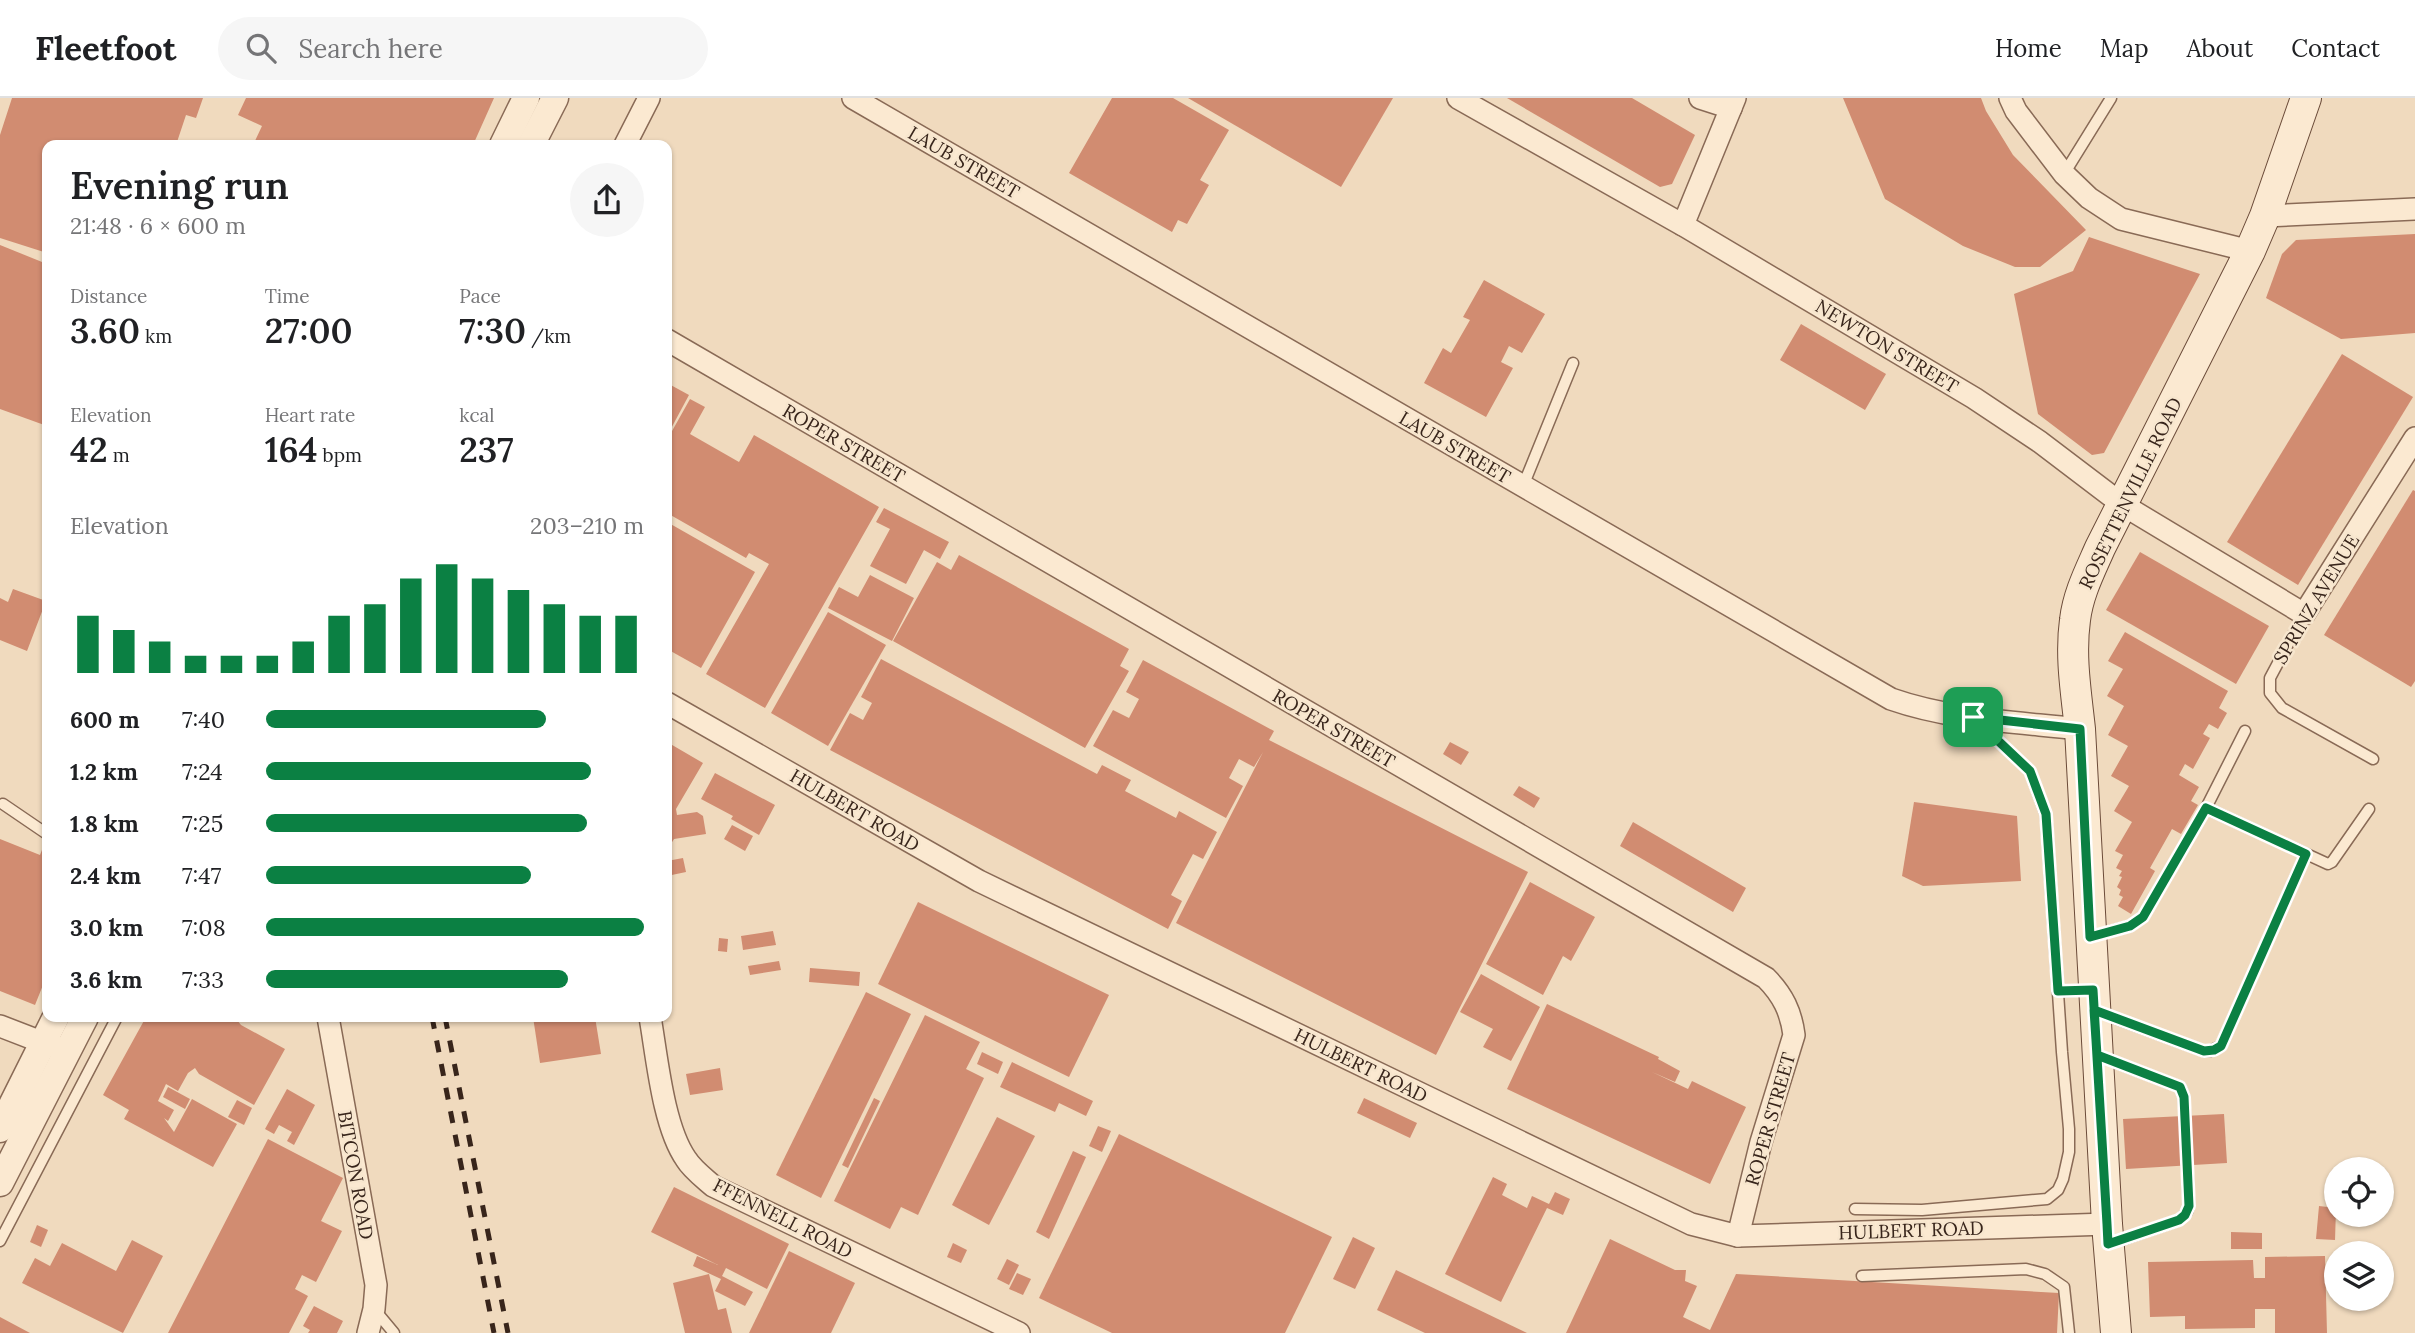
<!DOCTYPE html>
<html lang="en">
<head>
<meta charset="utf-8">
<style>
	body { margin:0; font-family:Lora,serif; background:#f6f6f6; color:#202124; height:100vh; display:flex; flex-direction:column; font-size:26px; white-space:nowrap }
	* { box-sizing:border-box; margin:0 }
	p { font-size:23px; color:#757577 }
	.icon { flex:none; width:38px; height:38px; fill:none; stroke:currentColor; stroke-width:2; stroke-linecap:round; stroke-linejoin:round }
	.map { position:relative; flex:1; overflow:hidden }
	.drawer { position:absolute; left:42px; top:42px; width:630px; height:882px; display:flex; flex-direction:column; background:#fff; border-radius:14px; box-shadow:0 2px 5px #0004 }
	.drawer>* { flex:none }
	.tools { position:absolute; left:2324px; top:1059px; display:grid; gap:14px }
	.tools a { display:grid; place-items:center; width:70px; height:70px; border-radius:50%; background:#fff; box-shadow:0 2px 5px #0004; font-size:35px }
	.pin { position:absolute; display:grid; place-items:center; width:60px; height:60px; color:#fff; margin:-30px; border-radius:14px; box-shadow:0 4px 10px #0006 }
	.round { display:grid; place-items:center; flex:none; width:74px; height:74px; border-radius:37px; background:#f6f6f6 }
	.headline { display:flex; align-items:center; justify-content:space-between; height:119px; padding:0 28px }
	h1 { font-size:38px; font-weight:600; line-height:52px }
	.metrics { display:grid; grid-template-columns:repeat(3,1fr); gap:10px; height:119px; padding:7px 28px }
	.metrics div { display:grid; align-content:center }
	.metrics b { font-size:35px; font-weight:600 }
	.metrics small { font-size:19px; font-weight:400 }
	.metrics p { font-size:19px }
	.chart { height:196px; padding:14px 28px }
	.chart p { display:flex; justify-content:space-between }
	.chart svg { width:100%; height:126px; margin-top:7px; stroke:#0b8043; stroke-width:6 }
	ul { padding:0 28px; list-style:none; font-size:23px }
	li { display:grid; grid-template-columns:112px 84px 1fr; align-items:center; height:52px }
	li i { height:18px; border-radius:9px; background:#0b8043 }
	header { display:flex; align-items:center; gap:42px; box-sizing:border-box; height:98px; padding:0 35px; background:#fff; border-bottom:2px solid #e0e0e0 }
	header strong { font-size:33px }
	nav { display:flex; gap:38px; margin-inline-start:auto; font-size:24px }
	.search { width:490px; height:63px; background:#f6f6f6; display:flex; align-items:center; gap:18px; box-sizing:border-box; padding:0 24px; border-radius:38px; color:#757577; font-size:26px }
	.map>svg:first-child { display:block }
	.building { fill:#d18c71 }
	.lines { fill:none; stroke-linecap:round; stroke-linejoin:round }
	.service-casing { stroke:#896a56; stroke-width:13 }
	.minor-casing { stroke:#896a56; stroke-width:24 }
	.tertiary-casing { stroke:#896a56; stroke-width:29 }
	.secondary-casing { stroke:#6b4b39; stroke-width:32 }
	.service { stroke:#fbe9d1; stroke-width:10 }
	.minor { stroke:#fbe9d1; stroke-width:21 }
	.tertiary { stroke:#fbe9d1; stroke-width:26 }
	.secondary { stroke:#fbe9d1; stroke-width:30 }
	.rail { stroke:#38251b; stroke-width:5; stroke-dasharray:12 12; stroke-linecap:butt }
	.route-casing { stroke:#fff; stroke-width:14 }
	.route { stroke:#0b8043; stroke-width:9 }
	.labels { text-anchor:middle; stroke-width:5; stroke-linejoin:round; paint-order:stroke }
	.street-label { font-size:19px; fill:#38251b; stroke:#f7e6ce }
</style>
</head>
<body>
<header>
<strong>Fleetfoot</strong>
<div class="search"><svg class="icon" aria-label="search" viewBox="0 0 24 24"><circle cx="10" cy="10" r="6"/><path d="M15 15l6 6"/></svg>Search here</div>
<nav><a>Home</a><a>Map</a><a>About</a><a>Contact</a></nav>
</header>
<div class="map">
<svg width="2415" height="1235" viewBox="0 0 2415 1235">
	<rect width="100%" height="100%" fill="#f0dabe"/>
	<g class="building">
		<path d="M12 0H203L196 20 186 17 176 47H47V155L0 140V37Z"/>
		<path d="M246 0H494L473 47H253L262 28 238 17Z"/>
		<path d="M1112 0H1173L1229 32 1200 82 1209 87 1187 126 1178 122 1172 134 1069 75Z"/>
		<path d="M1188 0H1393L1341 89Z"/>
		<path d="M1507 0H1632L1695 37 1672 86 1660 89Z"/>
		<path d="M1843 0H1981L1986 13 2013 57 2086 132 2040 169H2015L1963 148 1885 101Z"/>
		<path d="M2415 136V235L2341 241 2266 200 2282 156 2296 142Z"/>
		<path d="M2089 139 2200 176 2104 355 2092 357 2038 316 2014 196 2073 173Z"/>
		<path d="M0 147 47 166V328L0 311Z"/>
		<path d="M1484 182 1545 216 1522 255 1509 248 1501 264 1513 270 1486 319 1424 285 1443 250 1451 255 1470 222 1463 219Z"/>
		<path d="M1801 226 1886 276 1865 312 1780 262Z"/>
		<path d="M2342 256 2413 299 2298 487 2227 444Z"/>
		<path d="M667 285 689 297 667 338Z"/>
		<path d="M690 301 705 309 690 336 739 364 754 337 879 409 765 610 706 576 769 466 749 455 746 460 667 415V342Z"/>
		<path d="M2413 392 2415 393V583L2411 589 2324 537Z"/>
		<path d="M884 410 949 444 940 461 924 452 906 486 870 468 890 431 876 424Z"/>
		<path d="M667 424 755 474 701 570 667 551Z"/>
		<path d="M2140 454 2269 528 2236 586 2106 512Z"/>
		<path d="M959 457 1129 551 1120 568 1129 573 1085 650 893 543 937 464 951 472Z"/>
		<path d="M870 477 914 500 892 543 828 510 839 489 858 499Z"/>
		<path d="M13 491 46 503 27 553 0 542V500L8 504Z"/>
		<path d="M828 514 886 547 828 648 771 615Z"/>
		<path d="M2125 534 2228 593 2219 610 2227 615 2218 631 2209 626 2203 636 2210 640 2193 671 2185 666 2179 677 2199 689 2191 703 2198 707 2181 736 2172 731 2150 770 2155 773 2131 816 2118 808 2123 799 2119 797 2121 792 2117 789 2122 779 2119 778 2122 773 2116 770 2123 757 2115 753 2132 724 2114 713 2129 688 2111 678 2128 648 2108 637 2124 608 2107 598 2123 571 2108 563Z"/>
		<path d="M881 561 1097 676 1102 667 1131 682 1125 693 1176 720 1179 713 1217 734 1203 761 1193 756 1171 797 1182 803 1168 831 830 652 850 615 863 622 872 605 861 599Z"/>
		<path d="M1143 562 1274 633 1269 642 1528 774 1436 957 1176 825 1263 654 1254 669 1239 661 1229 680 1243 688 1226 720 1093 648 1113 612 1129 620 1139 601 1126 594Z"/>
		<path d="M667 644 703 665 676 711 677 717 697 714 703 718 706 736 674 741 667 752Z"/>
		<path d="M1450 644 1469 654 1461 667 1443 656Z"/>
		<path d="M715 675 775 707 759 737 731 721 733 718 701 701Z"/>
		<path d="M1519 688 1540 700 1534 710 1513 697Z"/>
		<path d="M1914 704 2017 718 2021 783 1923 788 1902 778Z"/>
		<path d="M1633 724 1746 790 1733 814 1620 748Z"/>
		<path d="M732 727 753 738 745 753 724 741Z"/>
		<path d="M0 741 40 757 45 744 47 745V877L35 907 0 893Z"/>
		<path d="M683 760 686 774 667 778V763Z"/>
		<path d="M1530 784 1595 819 1571 863 1563 858 1543 897 1486 866Z"/>
		<path d="M918 804 1109 897 1069 979 878 886Z"/>
		<path d="M773 833 776 847 743 852 741 838Z"/>
		<path d="M719 840 728 841 727 854 718 853Z"/>
		<path d="M779 863 781 872 750 877 748 868Z"/>
		<path d="M810 870 860 874 859 888 809 884Z"/>
		<path d="M1481 876 1540 909 1511 963 1483 949 1493 931 1460 914Z"/>
		<path d="M866 894 911 916 821 1100 776 1077Z"/>
		<path d="M1547 906 1659 959 1658 961 1680 973 1675 984 1652 974 1688 991 1692 983 1746 1009 1710 1086 1507 991Z"/>
		<path d="M925 917 980 944 966 971 984 980 918 1117 901 1109 890 1131 834 1103Z"/>
		<path d="M146 919H238L237 922 241 927 285 951 254 1007 199 976 195 970 188 975 178 993 166 986 158 1003 174 1012 168 1023 164 1020 174 1034 192 1001 237 1026 213 1069 124 1021 129 1012 103 997Z"/>
		<path d="M533 919H595L601 956 540 965Z"/>
		<path d="M982 954 1003 964 998 976 977 966Z"/>
		<path d="M1012 964 1093 1003 1086 1018 1059 1005 1055 1014 1000 989Z"/>
		<path d="M720 970 723 992 690 997 686 976Z"/>
		<path d="M168 989 190 1001 185 1011 163 999Z"/>
		<path d="M287 991 315 1007 294 1047 287 1043 292 1034 279 1027 274 1036 265 1031Z"/>
		<path d="M874 1000 880 1003 848 1070 842 1067Z"/>
		<path d="M1364 1000 1417 1025 1410 1040 1357 1015Z"/>
		<path d="M237 1002 252 1010 244 1027 228 1019Z"/>
		<path d="M2224 1016 2227 1065 2126 1071 2123 1021Z"/>
		<path d="M997 1019 1035 1038 989 1127 952 1107Z"/>
		<path d="M1098 1028 1111 1033 1102 1054 1089 1048Z"/>
		<path d="M1119 1036 1332 1139 1285 1235H1112L1039 1200Z"/>
		<path d="M268 1041 343 1080 321 1123 342 1133 316 1184 302 1177 295 1191 308 1198 289 1235H168Z"/>
		<path d="M1073 1053 1086 1059 1049 1141 1036 1134Z"/>
		<path d="M1493 1079 1507 1086 1502 1097 1527 1110 1532 1098 1549 1106 1555 1094 1570 1101 1563 1117 1547 1110 1501 1204 1445 1176Z"/>
		<path d="M674 1089 789 1146 767 1191 726 1170 722 1178 753 1194 745 1208 715 1193 721 1181 693 1168 697 1158 718 1167 651 1134Z"/>
		<path d="M2319 1108 2336 1110 2335 1142 2316 1141Z"/>
		<path d="M37 1127 48 1132 41 1149 30 1144Z"/>
		<path d="M2231 1134 2262 1135V1151H2231Z"/>
		<path d="M1353 1139 1375 1150 1355 1191 1333 1181Z"/>
		<path d="M1610 1141 1675 1172H1686L1685 1183 1697 1188 1683 1219 1710 1232 1736 1176 2059 1195 2057 1235H1566Z"/>
		<path d="M132 1142 163 1158 123 1235 22 1185 35 1160 50 1168 62 1145 116 1173Z"/>
		<path d="M953 1145 967 1152 961 1165 947 1159Z"/>
		<path d="M789 1153 855 1185 831 1235H749Z"/>
		<path d="M2325 1158 2327 1235H2275V1211H2255V1230L2185 1231V1218L2150 1219 2148 1164 2253 1162 2254 1180H2265V1159Z"/>
		<path d="M1007 1161 1019 1167 1009 1187 997 1181Z"/>
		<path d="M1396 1172 1527 1235H1425L1377 1212Z"/>
		<path d="M1017 1175 1031 1181 1023 1197 1009 1191Z"/>
		<path d="M709 1176 718 1212 726 1210 732 1235H685L673 1185Z"/>
		<path d="M314 1208 343 1223 337 1235H308L310 1232 303 1228Z"/>
		<path d="M0 1219 30 1235H0Z"/>
	</g>
	<g class="lines">
		<g class="service-casing">
			<g id="service">
				<path d="M2064 76 2111 0"/>
				<path d="M1523 388 1573 265"/>
				<path d="M2304 516 2270 580V595L2282 610 2373 661"/>
				<path d="M3 706 47 736"/>
				<path d="M2206 710 2328 766 2332 764 2369 711"/>
				<path d="M2092 838 2130 828 2143 819 2206 710 2245 633"/>
				<path d="M2058 893 2093 892"/>
				<path d="M2098 914 2204 953H2210L2221 948 2306 756"/>
				<path d="M2099 958 2180 989 2184 999 2189 1108 2187 1114 2179 1122 2112 1145"/>
				<path d="M1855 1111 1922 1112 2047 1101 2058 1092 2063 1081 2069 1054V1031L2062 954 2046 717 2030 673 1977 623"/>
				<path d="M0 1143 117 919"/>
				<path d="M1862 1178 2026 1171 2045 1176 2064 1189 2069 1235"/>
				<path d="M374 1211 394 1235"/>
			</g>
		</g>
		<g class="minor-casing">
			<g id="minor">
				<path d="M853 0 1891 601C1951 622 2017 624 2080 631"/>
				<path d="M1458 0 1683 127 1974 300 2040 344 2123 407 2304 516 2415 340"/>
				<path d="M1700 0 1731 10"/>
				<path d="M2010 0 2016 13 2064 76 2089 100 2121 121 2250 153"/>
				<path d="M625 47 649 0"/>
				<path d="M2265 118 2415 111"/>
				<path d="M1683 127 1735 0"/>
				<path d="M667 242 1766 880C1783 897 1791 914 1794 937L1761 1044 1738 1138"/>
				<path d="M667 605 979 783 1691 1126 1738 1138 2107 1126"/>
				<path d="M328 919 376 1187 374 1211 368 1235"/>
				<path d="M650 919C657 959 663 1028 686 1061 692 1071 704 1080 713 1088L1019 1235"/>
				<path d="M0 928 57 950"/>
			</g>
		</g>
		<g class="tertiary-casing">
			<g id="tertiary">
				<path d="M503 47 526 0"/>
				<path d="M531 47 555 0"/>
				<path d="M0 1031 56 919"/>
				<path d="M0 1085 85 919"/>
			</g>
		</g>
		<g class="secondary-casing">
			<path id="secondary" d="M2116 1235 2107 1126 2080 631C2076 594 2070 558 2075 522 2078 496 2090 473 2100 450L2250 153 2265 118 2306 0"/>
		</g>
		<use href="#service" class="service"/>
		<use href="#minor" class="minor"/>
		<use href="#tertiary" class="tertiary"/>
		<use href="#secondary" class="secondary"/>
		<g class="rail">
			<path d="M432 919 494 1235"/>
			<path d="M445 919 508 1235"/>
		</g>
	</g>
	<g class="lines">
		<g class="route-casing">
			<path id="route" d="M1973 619 2030 673 2046 716 2058 893 2093 892 2107 1126 2108 1146 2179 1122 2185 1117 2189 1108 2184 999 2180 989 2097 957 2094 912 2204 953 2214 952 2221 948 2306 756 2206 710 2143 819 2130 828 2090 839 2080 631 1973 619"/>
		</g>
		<use href="#route" class="route"/>
	</g>
	<g class="labels">
		<g class="street-label">
			<text transform="translate(964 64) rotate(30)" y="7">LAUB STREET</text>
			<text transform="translate(1887 248) rotate(31)" y="7">NEWTON STREET</text>
			<text transform="translate(844 345) rotate(30)" y="7">ROPER STREET</text>
			<text transform="translate(1455 349) rotate(30)" y="7">LAUB STREET</text>
			<text transform="translate(2130 395) rotate(-64)" y="7">ROSETTENVILLE ROAD</text>
			<text transform="translate(2316 501) rotate(-59)" y="7">SPRINZ AVENUE</text>
			<text transform="translate(1334 630) rotate(30)" y="7">ROPER STREET</text>
			<text transform="translate(855 712) rotate(30)" y="7">HULBERT ROAD</text>
			<text transform="translate(1361 967) rotate(26)" y="7">HULBERT ROAD</text>
			<text transform="translate(1770 1021) rotate(-74)" y="7">ROPER STREET</text>
			<text transform="translate(356 1077) rotate(80)" y="7">BITCON ROAD</text>
			<text transform="translate(783 1120) rotate(27)" y="7">FFENNELL ROAD</text>
			<text transform="translate(1911 1132) rotate(-2)" y="7">HULBERT ROAD</text>
		</g>
	</g>
</svg>
<div class="tools">
<a><svg class="icon" aria-label="locate" viewBox="0 0 24 24"><circle cx="12" cy="12" r="6"/><path d="M12 2v4M12 18v4M2 12h4M18 12h4"/></svg></a>
<a><svg class="icon" aria-label="layers" viewBox="0 0 24 24"><path d="M12 4l9 5-9 5-9-5zM3 14l9 5 9-5"/></svg></a>
</div>
<div class="pin" style="left:1973px;top:619px;background:#1e9e55"><svg class="icon" aria-label="arrive" viewBox="0 0 24 24"><path d="M6 21V4h12l-3 4 3 4H6"/></svg></div>
<section class="drawer">
<div class="headline"><div><h1>Evening run</h1><p>21:48 · 6 × 600 m</p></div><a class="round"><svg class="icon" aria-label="share" viewBox="0 0 24 24"><path d="M12 15V3M7 8l5-5 5 5M5 13v7h14v-7"/></svg></a></div>
<div class="metrics">
<div><p>Distance</p><b>3.60<small> km</small></b></div>
<div><p>Time</p><b>27:00</b></div>
<div><p>Pace</p><b>7:30<small> /km</small></b></div>
</div>
<div class="metrics">
<div><p>Elevation</p><b>42<small> m</small></b></div>
<div><p>Heart rate</p><b>164<small> bpm</small></b></div>
<div><p>kcal</p><b>237</b></div>
</div>
<div class="chart"><p><span>Elevation</span>203–210 m</p>
<svg viewBox="0 0 160 44" preserveAspectRatio="none"><path d="M5 44V24M15 44V29M25 44V33M35 44V38M45 44V38M55 44V38M65 44V33M75 44V24M85 44V20M95 44V11M105 44V6M115 44V11M125 44V15M135 44V20M145 44V24M155 44V24"/></svg>
</div>
<ul>
<li><b>600 m</b>7:40<i style="width:74%"></i></li>
<li><b>1.2 km</b>7:24<i style="width:86%"></i></li>
<li><b>1.8 km</b>7:25<i style="width:85%"></i></li>
<li><b>2.4 km</b>7:47<i style="width:70%"></i></li>
<li><b>3.0 km</b>7:08<i style="width:100%"></i></li>
<li><b>3.6 km</b>7:33<i style="width:80%"></i></li>
</ul>
</section>
</div>
</body>
</html>
